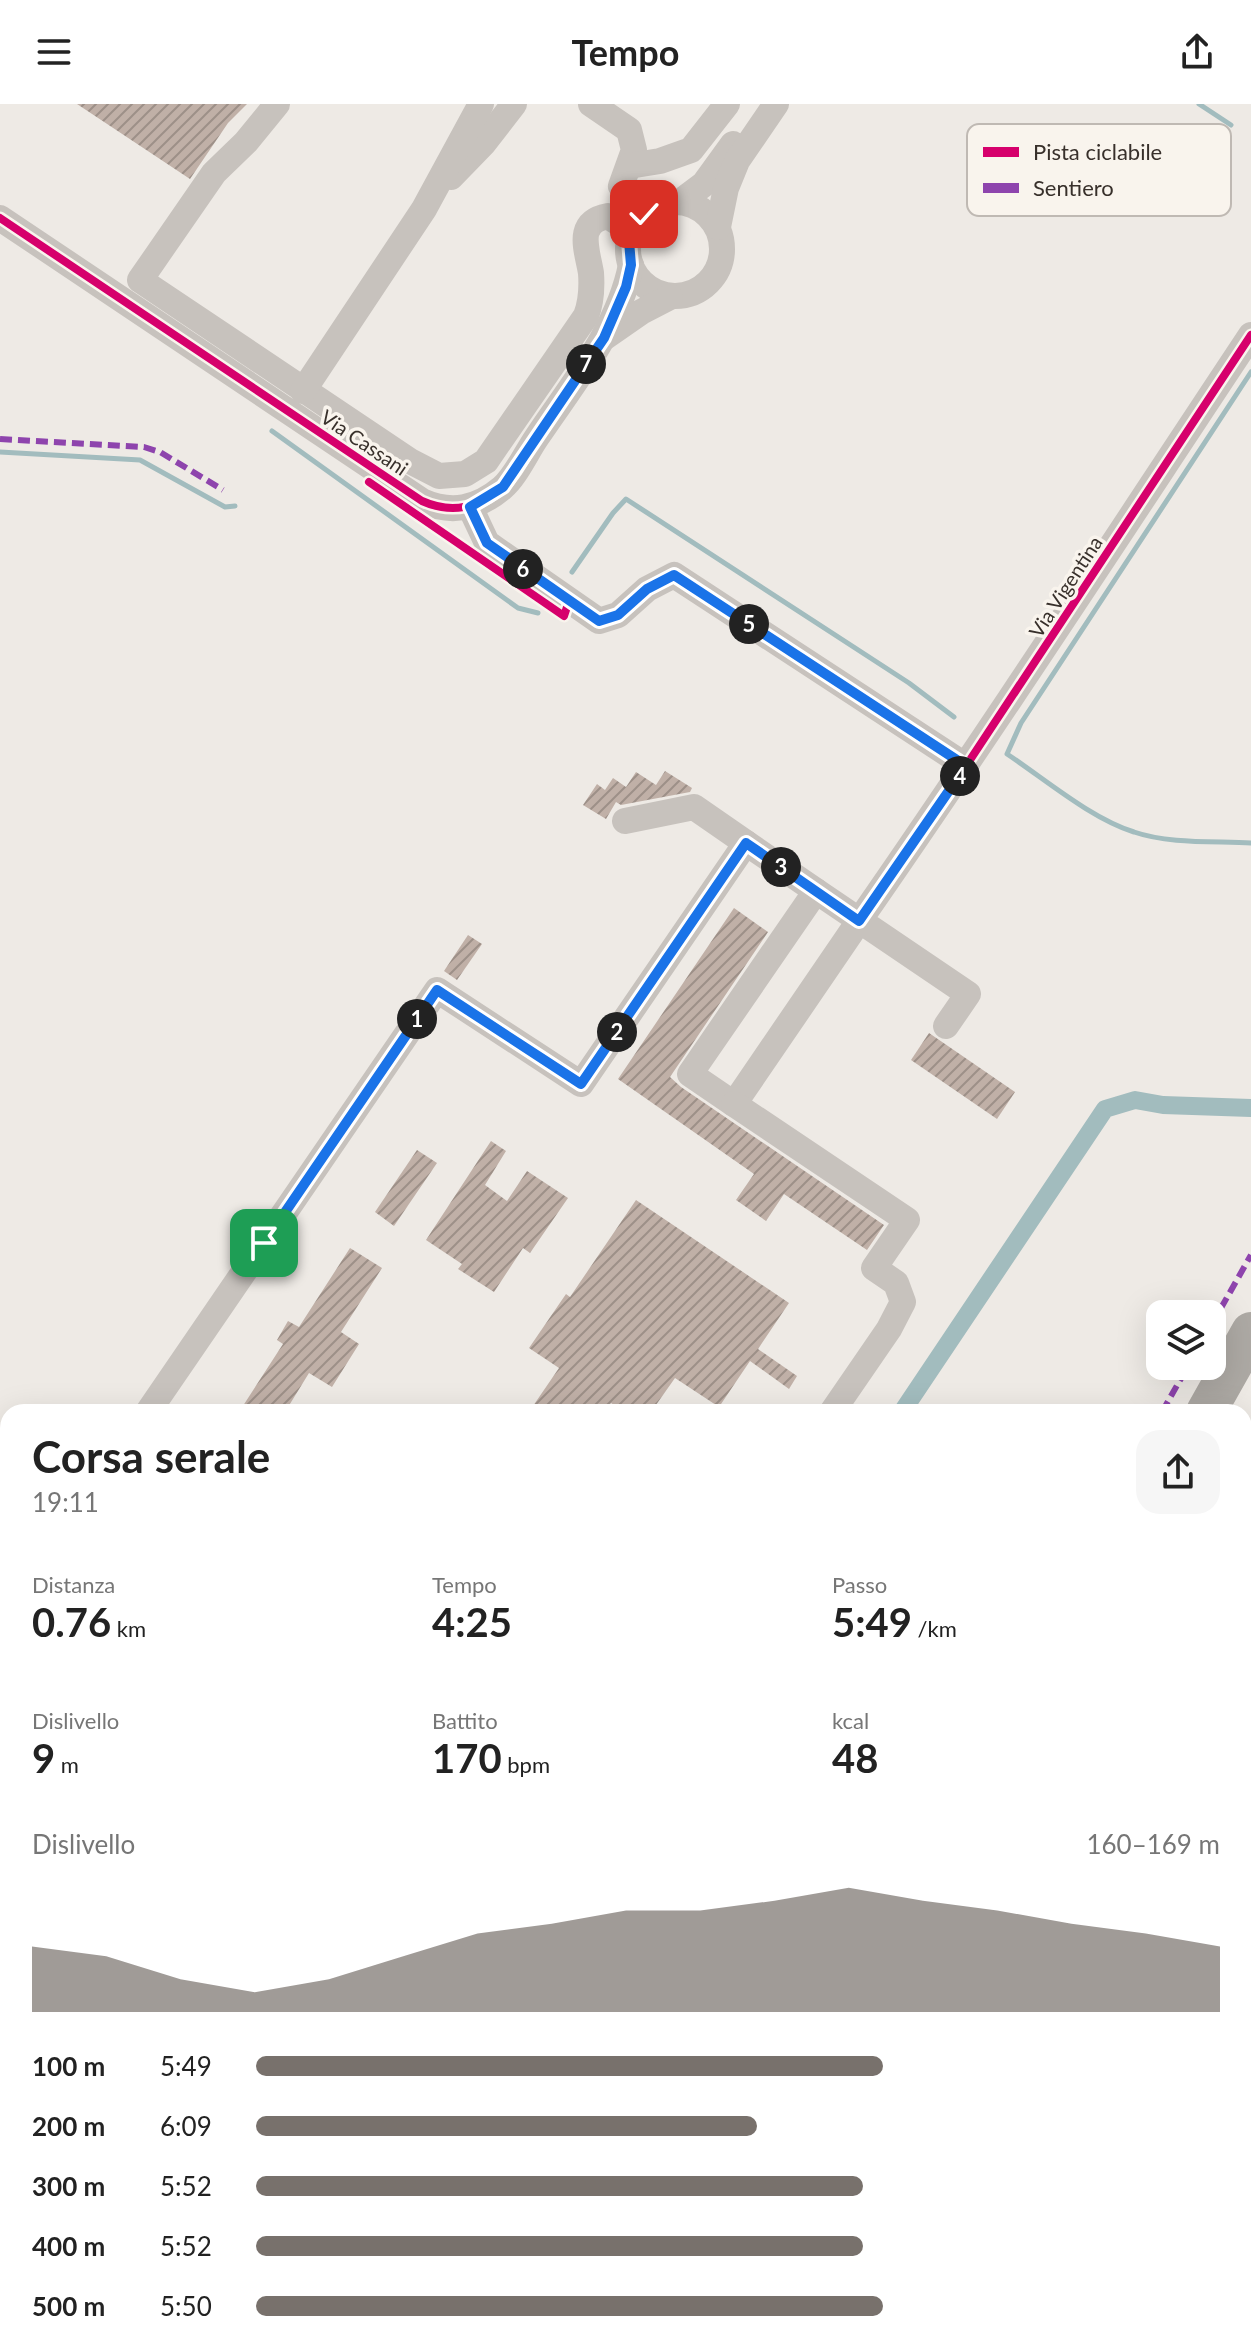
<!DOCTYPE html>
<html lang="it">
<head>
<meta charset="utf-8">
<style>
	body { margin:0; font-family:Lato,sans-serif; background:#f6f6f6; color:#222; height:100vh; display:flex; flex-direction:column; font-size:30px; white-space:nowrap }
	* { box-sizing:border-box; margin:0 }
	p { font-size:26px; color:#767676 }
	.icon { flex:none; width:44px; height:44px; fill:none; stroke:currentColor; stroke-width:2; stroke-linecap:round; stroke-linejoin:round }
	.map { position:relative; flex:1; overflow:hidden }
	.panel { position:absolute; left:0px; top:1300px; width:1252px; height:948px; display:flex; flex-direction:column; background:#fff; border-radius:24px 24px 0 0; box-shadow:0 8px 32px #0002 }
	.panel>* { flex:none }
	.tools { position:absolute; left:1146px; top:1196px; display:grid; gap:16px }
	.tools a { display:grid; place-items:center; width:80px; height:80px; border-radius:16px; background:#fff; box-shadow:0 8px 32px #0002; font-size:40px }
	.pin { position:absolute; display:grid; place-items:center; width:68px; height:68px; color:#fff; margin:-34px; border-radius:16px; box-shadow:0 4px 12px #0006 }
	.km { position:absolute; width:40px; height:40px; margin:-20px; border-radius:50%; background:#222; color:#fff; font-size:22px; line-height:40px; text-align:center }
	.round { display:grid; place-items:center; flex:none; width:84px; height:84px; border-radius:24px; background:#f6f6f6 }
	.summary { display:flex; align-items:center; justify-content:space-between; height:136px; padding:0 32px }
	h1 { font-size:44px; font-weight:700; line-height:60px }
	.figures { display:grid; grid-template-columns:repeat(3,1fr); gap:12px; height:136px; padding:8px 32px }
	.figures div { display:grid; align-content:center }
	.figures b { font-size:40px; font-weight:700 }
	.figures small { font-size:22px; font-weight:400 }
	.figures p { font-size:22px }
	.chart { height:224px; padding:16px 32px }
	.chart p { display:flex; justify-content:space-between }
	.chart svg { width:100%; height:144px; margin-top:8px; fill:#78716c; opacity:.7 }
	ul { padding:0 32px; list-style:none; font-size:26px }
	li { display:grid; grid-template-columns:128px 96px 1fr; align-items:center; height:60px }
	li i { height:20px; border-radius:10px; background:#78716c }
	header { display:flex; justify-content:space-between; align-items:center; height:104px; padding:0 32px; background:#fff; font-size:36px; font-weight:700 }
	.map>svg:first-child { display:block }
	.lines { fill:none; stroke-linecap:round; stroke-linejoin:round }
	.stream { stroke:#a2bcbe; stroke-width:5 }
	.canal { stroke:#a2bcbe; stroke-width:18 }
	.building { fill:url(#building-hatch) }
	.minor { stroke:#c7c2bd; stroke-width:26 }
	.highway { stroke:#ada9a4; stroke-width:40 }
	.quiet { stroke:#8e44ad; stroke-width:6; stroke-dasharray:12 6; stroke-linecap:butt }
	.cycleway-casing { stroke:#f9f4ed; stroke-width:13 }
	.cycleway { stroke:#d6006c; stroke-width:8 }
	.route-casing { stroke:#fff; stroke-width:16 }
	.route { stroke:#1a73e8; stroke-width:10 }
	.labels { text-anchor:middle; stroke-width:7; stroke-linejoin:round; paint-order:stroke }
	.street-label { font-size:20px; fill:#38302b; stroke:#f9f4ed }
	.key { fill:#f9f4ed; stroke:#bfb9b3; stroke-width:2 }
	.key-label { font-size:22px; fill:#38302b }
</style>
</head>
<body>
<header><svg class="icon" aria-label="menu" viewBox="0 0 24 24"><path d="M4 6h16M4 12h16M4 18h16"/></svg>Tempo<svg class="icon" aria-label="share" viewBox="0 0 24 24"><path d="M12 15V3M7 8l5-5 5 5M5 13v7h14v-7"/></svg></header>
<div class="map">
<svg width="1251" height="2248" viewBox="0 0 1251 2248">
	<defs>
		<pattern id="building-hatch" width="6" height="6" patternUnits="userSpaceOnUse" patternTransform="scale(2)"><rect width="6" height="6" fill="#c0b0a7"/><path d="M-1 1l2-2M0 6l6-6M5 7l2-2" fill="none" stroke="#9d9088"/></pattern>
	</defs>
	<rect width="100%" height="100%" fill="#eeeae5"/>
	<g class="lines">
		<g class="stream">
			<path d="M1199 0 1231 21"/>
			<path d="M1251 268 1021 619 1007 650C1045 675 1090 714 1134 728 1169 740 1214 737 1251 739"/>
			<path d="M272 327 518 504 538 509"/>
			<path d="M0 348 140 356 225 403 235 402"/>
			<path d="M572 468 613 409 626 395 909 579 954 613"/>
			<path d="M1244 1463H1251"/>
			<path d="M0 1472H8"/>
			<path d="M1244 1780H1251"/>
			<path d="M0 1952 8 1949"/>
			<path d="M806 2240 809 2248"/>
			<path d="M636 2248 641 2240"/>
			<path d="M697 2248 702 2240"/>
		</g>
		<path class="canal" d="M902 1308 1105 1005 1135 996 1163 1001 1251 1004"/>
	</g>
	<g class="building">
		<path d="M77 0H247L228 19 190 75Z"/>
		<path d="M665 667 692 684 690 688 621 701 616 698 606 715 583 701 597 680 605 686 613 674 626 683 636 668 656 681Z"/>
		<path d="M734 804 768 828 670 973 681 983 884 1121 867 1146 784 1090 766 1117 736 1096 754 1070 618 975Z"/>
		<path d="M468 831 482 840 457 876 444 867Z"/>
		<path d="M929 929 1015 988 997 1015 911 956Z"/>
		<path d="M491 1037 506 1047 485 1081 507 1097 527 1067 568 1094 530 1149 523 1144 494 1188 458 1165 462 1160 426 1136Z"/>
		<path d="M417 1046 437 1059 394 1122 375 1108Z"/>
		<path d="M636 1096 789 1199 758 1245 797 1272 789 1285 750 1257 719 1303 675 1274 651 1308H625L611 1299 605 1308H541L533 1302 559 1264 529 1244 566 1190 570 1193Z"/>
		<path d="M350 1144 382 1164 341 1228 359 1240 332 1283 309 1269 285 1308H239L283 1240 277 1236 288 1217 299 1223Z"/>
	</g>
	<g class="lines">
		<g class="minor">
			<path d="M277 0 246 38 214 69 140 176 410 357 439 372 465 370 486 357 586 212C591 199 592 183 591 169 587 145 575 118 608 112L628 125 629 137"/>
			<path d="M591 0 629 26 634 46 621 82 638 97 657 102"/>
			<path d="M629 62 660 57 691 46 727 0"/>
			<path d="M451 73 483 40 514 0"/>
			<circle cx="675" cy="145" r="47"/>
			<path d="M680 98 704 80 733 40"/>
			<path d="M0 114 422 397C451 410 477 405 502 384 516 372 526 349 537 333 573 279 618 226 631 161"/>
			<path d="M718 123 726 84 737 57 776 0"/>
			<path d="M605 233 641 208 670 193"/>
			<path d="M303 287 424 105 481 0"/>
			<path d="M470 403 487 439 599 517 618 511 647 485 674 471 966 662"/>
			<path d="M746 739 816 787"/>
			<path d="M946 922 968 890 816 787 690 970 734 1000 859 817C993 624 1121 427 1251 231"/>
			<path d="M734 1000 907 1116 874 1164 896 1179 903 1198 889 1225 832 1308"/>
			<path d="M148 1308 437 886 581 980 746 739 694 703 625 717"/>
		</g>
		<g class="highway">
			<path d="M1206 1308 1251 1228"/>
			<path d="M663 2248 668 2240"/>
		</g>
		<g class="quiet">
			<path d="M0 335 144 343 160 348 223 386"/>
			<path d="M1212 1220 1251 1151"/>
			<path d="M1162 1308 1188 1262"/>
			<path d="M0 1484H8"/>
			<path d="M825 2240 829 2248"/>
			<path d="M625 2248 630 2240"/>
		</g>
		<g class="cycleway-casing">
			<g id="cycleway">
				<path d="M0 114 422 397C451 410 477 405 502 384 516 372 526 349 537 333 573 279 618 226 631 161"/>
				<path d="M369 378 564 512 569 497"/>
				<path d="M905 750 966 662 1251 231"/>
			</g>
		</g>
		<use href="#cycleway" class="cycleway"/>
	</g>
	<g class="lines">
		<g class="route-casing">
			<path id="route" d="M264 1139 437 886 581 980 746 739 859 817 966 662 674 471 647 485 618 511 599 517 487 439 470 403 503 383 604 234 626 183 631 161 629 137 634 122 644 110"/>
		</g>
		<use href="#route" class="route"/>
	</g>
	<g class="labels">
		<g class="street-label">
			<text transform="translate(364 339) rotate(34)" y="7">Via Cassani</text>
			<text transform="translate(1066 483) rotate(-57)" y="7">Via Vigentina</text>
		</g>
	</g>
	<rect x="967" y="20" width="264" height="92" rx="12" class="key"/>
	<rect x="983" y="43" width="36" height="10" fill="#d6006c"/>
	<rect x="983" y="79" width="36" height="10" fill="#8e44ad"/>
	<g class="key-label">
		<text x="1033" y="56">Pista ciclabile</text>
		<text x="1033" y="92">Sentiero</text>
	</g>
</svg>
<div class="tools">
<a><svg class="icon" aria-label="layers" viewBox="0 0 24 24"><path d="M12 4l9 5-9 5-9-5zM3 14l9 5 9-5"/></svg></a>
</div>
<div class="pin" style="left:264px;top:1139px;background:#1e9e55"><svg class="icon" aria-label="arrive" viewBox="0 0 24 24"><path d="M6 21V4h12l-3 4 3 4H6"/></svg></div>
<div class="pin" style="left:644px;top:110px;background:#d93025"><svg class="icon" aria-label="check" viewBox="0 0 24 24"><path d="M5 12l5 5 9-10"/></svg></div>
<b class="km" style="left:417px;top:915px">1</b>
<b class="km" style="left:617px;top:928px">2</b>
<b class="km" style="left:781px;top:763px">3</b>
<b class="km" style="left:960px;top:672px">4</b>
<b class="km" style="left:749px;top:520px">5</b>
<b class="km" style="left:523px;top:465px">6</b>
<b class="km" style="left:586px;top:260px">7</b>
<section class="panel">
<div class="summary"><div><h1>Corsa serale</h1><p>19:11</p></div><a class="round"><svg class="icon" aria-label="share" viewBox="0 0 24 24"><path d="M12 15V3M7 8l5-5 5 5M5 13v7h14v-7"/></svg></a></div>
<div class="figures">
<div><p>Distanza</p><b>0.76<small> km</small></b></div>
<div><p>Tempo</p><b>4:25</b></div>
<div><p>Passo</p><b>5:49<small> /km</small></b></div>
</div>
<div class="figures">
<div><p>Dislivello</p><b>9<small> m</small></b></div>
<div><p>Battito</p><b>170<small> bpm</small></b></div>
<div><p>kcal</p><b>48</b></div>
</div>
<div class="chart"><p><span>Dislivello</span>160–169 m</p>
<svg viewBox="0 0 160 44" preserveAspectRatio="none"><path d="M0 44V24L10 27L20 34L30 38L40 34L50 27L60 20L70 17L80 13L90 13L100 10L110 6L120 10L130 13L140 17L150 20L160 24V44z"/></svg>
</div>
<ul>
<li><b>100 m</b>5:49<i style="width:65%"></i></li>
<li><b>200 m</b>6:09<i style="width:52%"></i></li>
<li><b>300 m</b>5:52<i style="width:63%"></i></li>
<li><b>400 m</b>5:52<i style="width:63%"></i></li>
<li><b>500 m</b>5:50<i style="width:65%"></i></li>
</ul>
</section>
</div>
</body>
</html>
